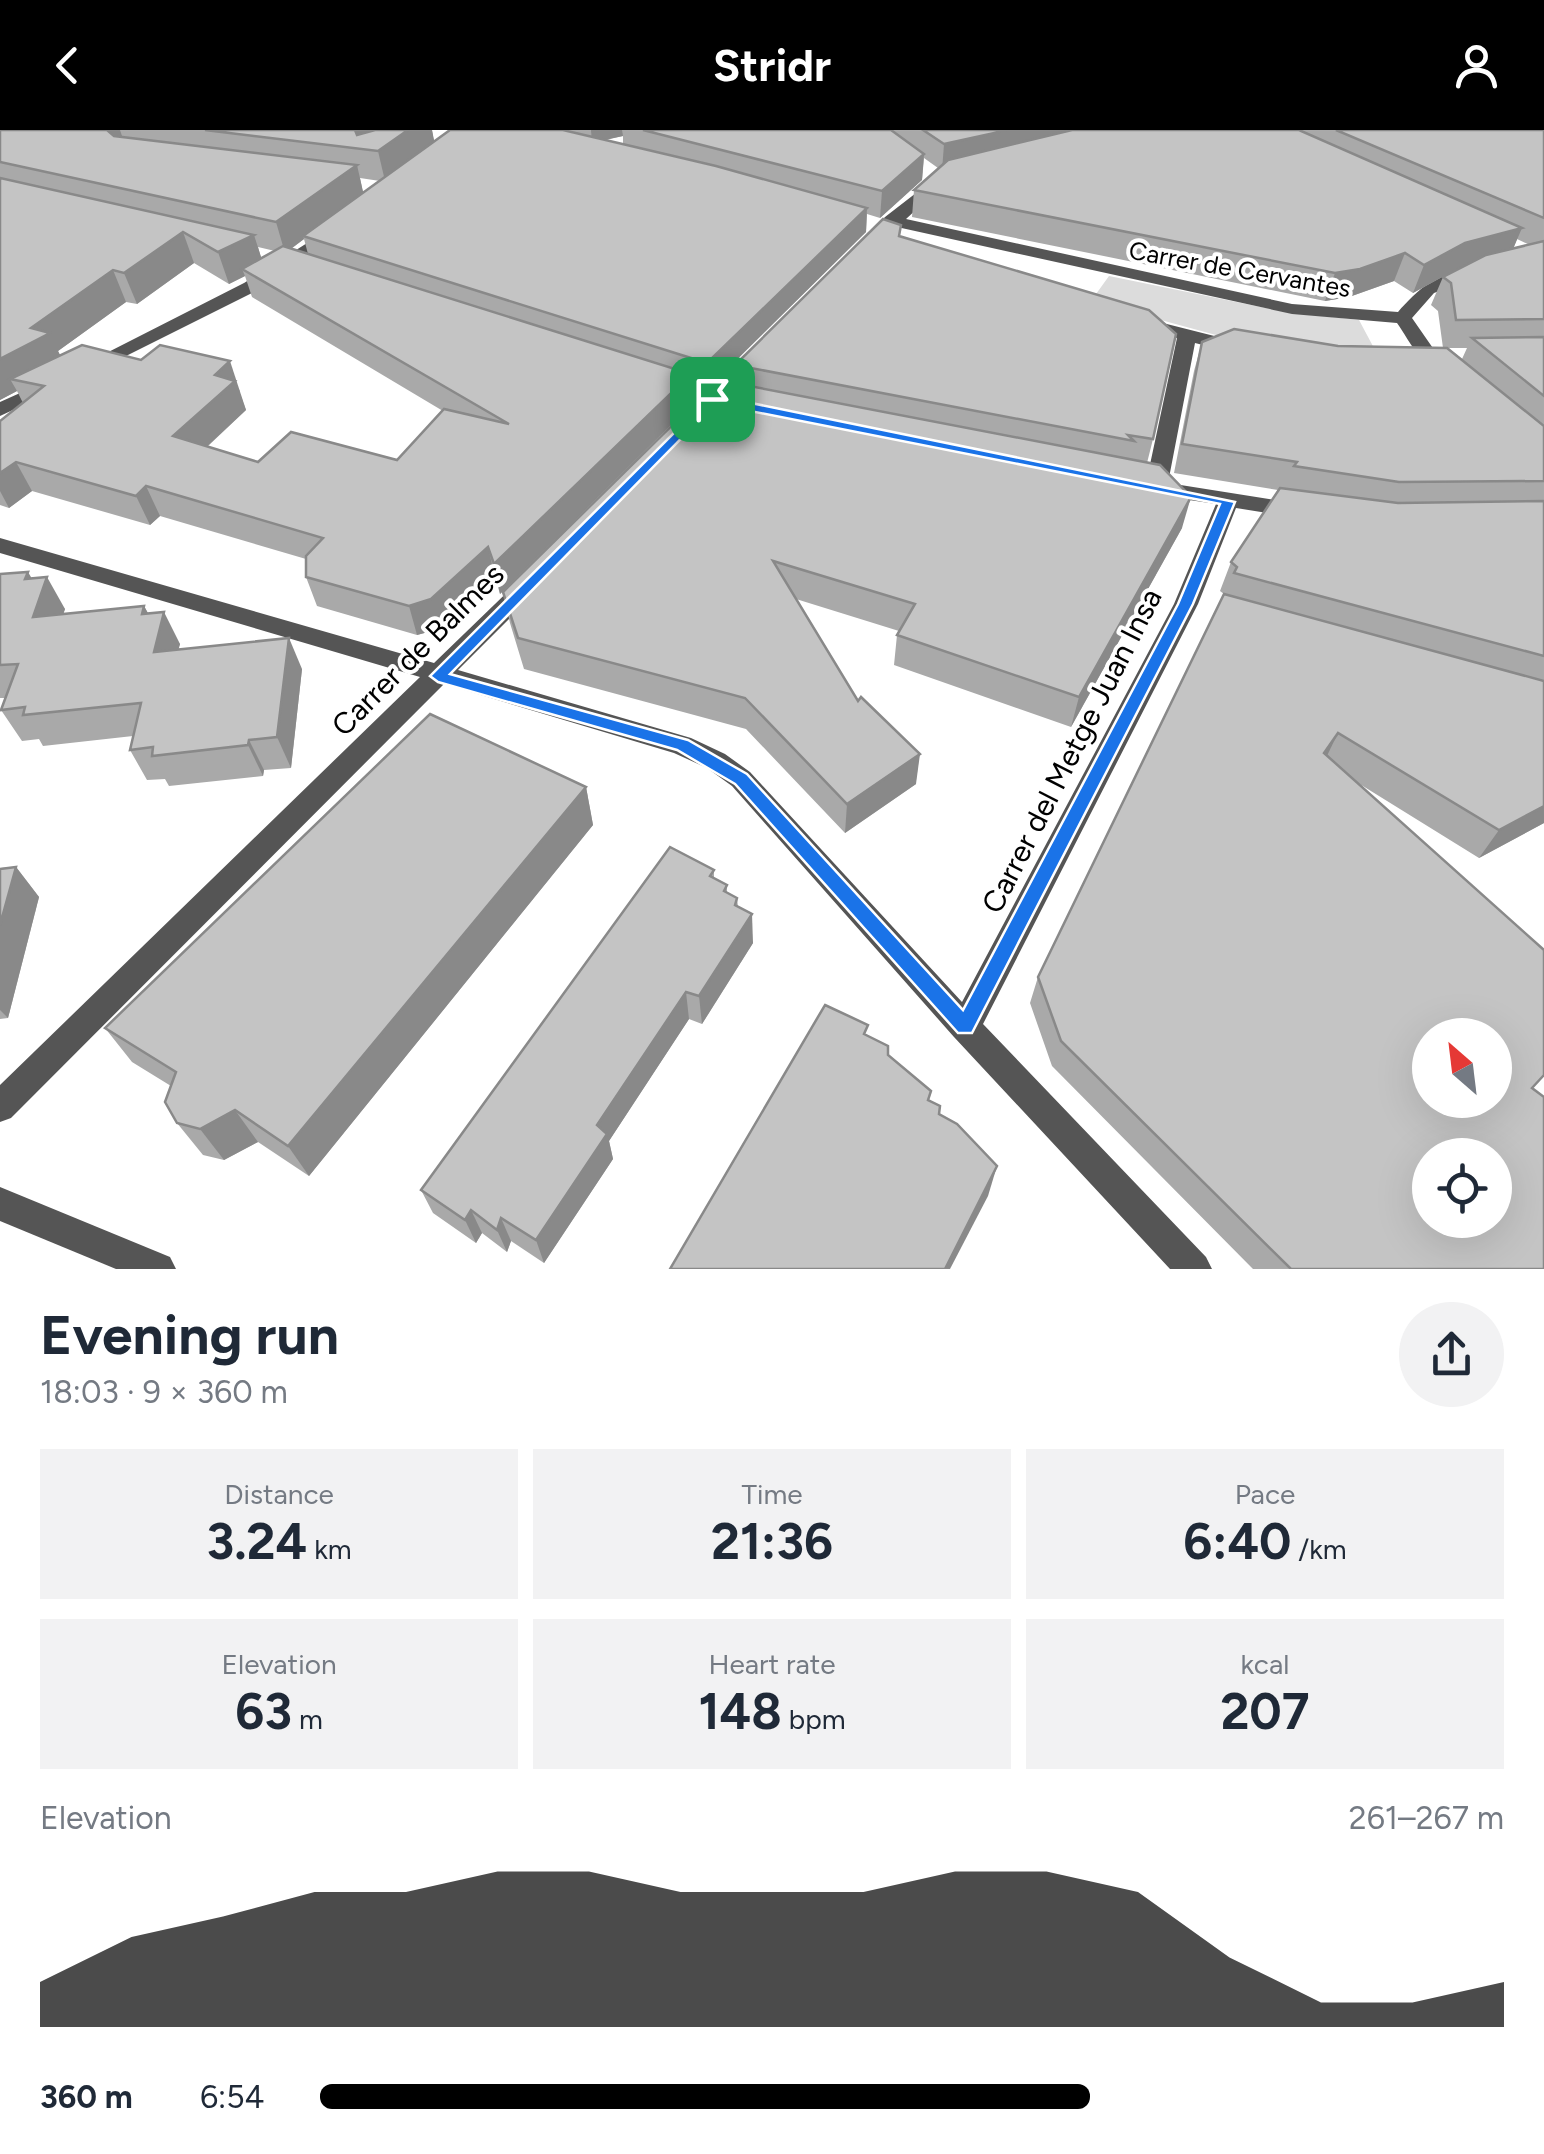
<!DOCTYPE html>
<html lang="en">
<head>
<meta charset="utf-8">
<style>
	body { margin:0; font-family:Figtree,sans-serif; background:#f2f2f3; color:#1f2937; height:100vh; display:flex; flex-direction:column; font-size:38px; white-space:nowrap }
	* { box-sizing:border-box; margin:0 }
	p { font-size:32px; color:#747a83 }
	.icon { flex:none; width:55px; height:55px; fill:none; stroke:currentColor; stroke-width:2; stroke-linecap:round; stroke-linejoin:round }
	.map { position:relative; height:1139px; overflow:hidden }
	.details { display:flex; flex-direction:column; background:#fff; flex:1 }
	.details>* { flex:none }
	.needle { width:65px; rotate:332deg }
	.tools { position:absolute; left:1412px; top:888px; display:grid; gap:20px }
	.tools a { display:grid; place-items:center; width:100px; height:100px; border-radius:50%; background:#fff; box-shadow:0 10px 40px #0002; font-size:50px }
	.pin { position:absolute; display:grid; place-items:center; width:85px; height:85px; color:#fff; margin:-42px; border-radius:20px; box-shadow:0 5px 15px #0006 }
	.round { display:grid; place-items:center; flex:none; width:105px; height:105px; border-radius:52px; background:#f2f2f3 }
	.summary { display:flex; align-items:center; justify-content:space-between; height:170px; padding:0 40px }
	h1 { font-size:55px; font-weight:700; line-height:75px }
	.stats { display:grid; grid-template-columns:repeat(3,1fr); gap:15px; height:170px; padding:10px 40px }
	.stats div { display:grid; align-content:center; border-radius:0px; background:#f2f2f3; text-align:center }
	.stats b { font-size:50px; font-weight:700 }
	.stats small { font-size:28px; font-weight:400 }
	.stats p { font-size:28px }
	.chart { height:280px; padding:20px 40px }
	.chart p { display:flex; justify-content:space-between }
	.chart svg { width:100%; height:180px; margin-top:10px; fill:#000; opacity:.7 }
	ul { padding:0 40px; list-style:none; font-size:32px }
	li { display:grid; grid-template-columns:160px 120px 1fr; align-items:center; height:75px }
	li i { height:25px; border-radius:12px; background:#000 }
	header { display:flex; justify-content:space-between; align-items:center; height:130px; padding:0 40px; background:#000; color:#fff; font-size:45px; font-weight:700 }
	.map>svg:first-child { display:block }
	.green { fill:#dcdcdc }
	.lines { fill:none; stroke-linecap:round; stroke-linejoin:round }
	.minor { fill:#555; fill-rule:evenodd }
	.wall { fill:#a9a9a9; fill-rule:evenodd }
	.shaded-wall { fill:#898989 }
	.building { fill:#c4c4c4; stroke:#898989; stroke-width:2.5; fill-rule:evenodd }
	.route { fill:#1a73e8; stroke:#fff; stroke-width:2.5; fill-rule:evenodd }
	.labels { text-anchor:middle; stroke-width:8; stroke-linejoin:round; paint-order:stroke }
	.far-street-label { font-size:25px; fill:#000; stroke:#fff }
	.street-label { font-size:30px; fill:#000; stroke:#fff }
</style>
</head>
<body>
<header><svg class="icon" aria-label="back" viewBox="0 0 24 24"><path d="M15 5l-7 7 7 7"/></svg>Stridr<svg class="icon" aria-label="person" viewBox="0 0 24 24"><circle cx="12" cy="8" r="4"/><path d="M4 21q1-7 8-7t8 7"/></svg></header>
<div class="map">
<svg width="1544" height="1139" viewBox="0 0 1544 1139">
	<rect width="100%" height="100%" fill="#fff"/>
	<path class="green" d="M1109 146 1285 182 1359 190 1375 220 1249 214 1091 171Z"/>
	<g class="lines">
		<g class="minor">
			<path d="M938 46 944 48V54L906 89 1292 174 1398 182C1417 160 1445 135 1477 138V146L1434 163 1412 188 1437 224 1457 242 1447 248C1423 240 1411 213 1397 193L1292 184 897 97 874 119H862V111L885 87Z"/>
			<path d="M334 96 340 97V105L256 161 92 243 85 245 75 239 244 153Z"/>
			<path d="M1143 188 1242 213 1244 217 1235 223 1195 213 1168 353 1300 374 1311 381 1300 388 1236 378 1198 474 983 894 1206 1127 1212 1139H1170L954 907 732 656 707 638 674 623 444 554 11 988 0 992V955L420 547 0 423V408L434 533 521 449H537L540 455 537 461 458 540 691 608 725 624 750 642 962 872 1174 474 1216 374 1156 365 1145 358 1177 208 1136 198 1134 194Z"/>
			<path d="M49 250 59 256 56 260 0 286V272Z"/>
			<path d="M0 1057 170 1127 176 1139H116L0 1091Z"/>
		</g>
	</g>
	<g class="wall">
		<path d="M0 0H432L434 12 450 0H1544V693L1479 728 1358 653 1532 958 1544 1139H1253L1052 936 1030 873 1038 847 1224 464 1220 461 1231 432 1278 360 1174 343 1194 241 1202 212 1443 218 1438 181 1431 175 1443 147 1458 140 1453 141 1413 163 1394 151 1349 167 1325 171 912 87 914 60 938 38 924 28 922 50 880 88 867 84 866 102 708 258 692 253 693 273 500 464 495 447 439 499 417 505 317 476 306 447V429L160 386 150 395 32 361 9 378 0 375V291L23 273 17 261 0 270ZM623 6V14L605 10 613 8ZM360 48 380 51 363 63ZM304 109 308 124 291 119ZM1517 109 1530 115 1513 119ZM258 117 275 121 261 128ZM194 133 229 154 245 146 252 167 443 281 397 330 258 332 207 317 246 280 239 261 240 260 60 225 58 221 126 172 137 174ZM1448 218H1467L1462 229Z"/>
		<path d="M901 106 1153 309 1147 333 1182 398 1071 597 894 535 897 505 899 501 796 469 858 571 916 654 845 703 746 599 524 539 510 493 503 462 735 253V235Z"/>
		<path d="M0 444 32 449 65 479 63 484 144 476 148 483 180 514 178 519 302 539 291 638 264 640 263 646 169 656 165 649 147 650 130 620 133 606 43 616 39 609 22 611 1 580 5 568H0Z"/>
		<path d="M586 657 593 695 309 1046 258 1012 224 1030 203 1025 177 993 171 956 132 932 105 898Z"/>
		<path d="M16 737 39 767 8 888 0 889V738Z"/>
		<path d="M714 740V748L727 755V763L737 768 738 777 753 813 702 894 689 889 609 1011 613 1029 544 1133 511 1111 507 1122 482 1103 476 1113 433 1083 421 1060Z"/>
	</g>
	<g class="shaded-wall">
		<path d="M104 0H120L126 18Z"/>
		<path d="M354 0H405L370 20Z"/>
		<path d="M408 0H432L435 15 385 51 378 21Z"/>
		<path d="M591 0H622L623 6 592 13Z"/>
		<path d="M1008 0H1117L942 41 944 14Z"/>
		<path d="M924 24 922 50 880 88 882 61Z"/>
		<path d="M357 35 364 66 303 106 304 109 285 123 276 92Z"/>
		<path d="M867 78 866 102 708 258 707 233Z"/>
		<path d="M1522 98 1510 126 1453 141 1413 163 1424 135 1465 113Z"/>
		<path d="M183 102 194 133 137 174 124 143Z"/>
		<path d="M254 105 264 136 242 139 245 146 229 154 218 122Z"/>
		<path d="M1405 123 1394 151 1349 167 1325 171 1335 143Z"/>
		<path d="M113 140 126 172 58 221 65 235 10 249 17 261 0 270V229L31 198Z"/>
		<path d="M230 231 246 280 186 336 173 306 215 245Z"/>
		<path d="M691 244 693 273 500 464 494 434Z"/>
		<path d="M16 332 32 361 9 378 0 361V343Z"/>
		<path d="M146 356 160 386 150 395 136 366Z"/>
		<path d="M1191 367 1182 398 1071 597 1079 567Z"/>
		<path d="M488 417 495 447 439 499 417 505 409 476Z"/>
		<path d="M28 442 41 464 47 447 65 479 52 518 33 487 25 449Z"/>
		<path d="M144 476 159 504 164 482 180 514 170 553 154 522 142 484Z"/>
		<path d="M289 508 302 539 291 638 277 607Z"/>
		<path d="M1338 603 1324 632V623Z"/>
		<path d="M249 610 264 640 263 646 248 615Z"/>
		<path d="M920 624 916 654 845 703 847 674Z"/>
		<path d="M586 657 593 695 309 1046 288 1016Z"/>
		<path d="M1544 676V693L1479 728 1499 700Z"/>
		<path d="M16 737 39 767 8 888 0 880V795Z"/>
		<path d="M752 784 753 813 702 894 699 866Z"/>
		<path d="M686 862 689 889 609 1011 613 1029 544 1133 536 1110 597 995Z"/>
		<path d="M235 980 258 1012 224 1030 200 999Z"/>
		<path d="M997 1036 988 1066 950 1139H945Z"/>
		<path d="M471 1080 482 1103 476 1113 465 1090Z"/>
		<path d="M501 1088 511 1111 507 1122 497 1100Z"/>
	</g>
	<g class="building">
		<path d="M0 0H107L114 6 357 35 276 92 0 32Z"/>
		<path d="M205 0H355L357 5 375 0H408L378 21Z"/>
		<path d="M450 0H563L716 36 867 78 707 233 303 106Z"/>
		<path d="M643 0H891L924 24 882 61Z"/>
		<path d="M923 0H1008L944 14Z"/>
		<path d="M1072 0H1299L1522 98 1465 113 1424 135 1405 123 1360 139 1335 143 914 60 948 30Z"/>
		<path d="M1336 0H1544V88Z"/>
		<path d="M0 48 254 105 218 122 183 102 124 143 113 140 31 198 50 203 0 229Z"/>
		<path d="M883 89 901 95 899 106 1149 180 1176 204 1153 309 1128 305 1134 311 735 235Z"/>
		<path d="M1544 111V189L1456 190 1451 153 1443 147 1486 125Z"/>
		<path d="M283 116 691 244 494 434 488 417 431 469 409 476 306 447V426L323 408 146 356 136 366 16 332 0 343V291L44 256 10 249 82 215 141 230 160 215 230 231 215 245 235 251 173 306 258 332 291 302 397 330 444 279 509 294 242 139Z"/>
		<path d="M1234 199 1338 216 1447 218 1544 296V351L1399 352 1294 336 1297 332 1182 314 1202 212Z"/>
		<path d="M1544 207V266L1472 208Z"/>
		<path d="M718 250 1160 335 1191 367 1079 567 897 505 915 474 773 431 858 571 861 567 920 624 847 674 745 568 518 508 503 462Z"/>
		<path d="M1280 358 1398 373 1544 371V526L1234 443 1237 437 1231 432Z"/>
		<path d="M28 442 25 449 47 447 33 487 144 476 142 484 164 482 154 522 289 508 277 607 249 610 248 615 152 626 153 617 130 620 141 573 23 585 25 577 1 580 18 534 0 535V444Z"/>
		<path d="M1224 464 1544 551V676L1499 700 1338 603 1324 623 1544 820V945L1532 958 1544 967V1139H1291L1061 911 1038 847ZM1430 905H1495V970H1430ZM1430 1025H1495V1090H1430Z"/>
		<path d="M430 584 586 657 288 1016 235 980 200 999 177 993 165 972 176 942 105 898Z"/>
		<path d="M670 717 714 740 710 746 727 755 724 761 737 768 735 775 752 784 699 866 686 862 597 995 607 1004 536 1110 501 1088 497 1100 471 1080 465 1090 421 1060Z"/>
		<path d="M16 737 0 795V739Z"/>
		<path d="M825 875 868 895 864 904 888 916V925L931 961 928 970 940 976 939 984 957 994 997 1036 945 1139H670Z"/>
	</g>
	<path class="route" d="M712 265 1235 372 1193 474 972 903H958L735 654 677 620 438 552 430 546ZM715 274 1220 374 1178 474 963 880 747 644 688 610 450 544Z"/>
	<g class="labels">
		<g class="far-street-label">
			<text transform="translate(1240 139) rotate(10)" y="9">Carrer de Cervantes</text>
		</g>
		<g class="street-label">
			<text transform="translate(418 520) rotate(-45)" y="10">Carrer de Balmes</text>
			<text transform="translate(1072 621) rotate(-63)" y="10">Carrer del Metge Juan Insa</text>
		</g>
	</g>
</svg>
<div class="tools">
<a><svg class="needle" viewBox="-14 -14 28 28"><path d="M0-13l5 13h-10z" fill="#e53935"/><path d="M0 13l5-13h-10z" fill="#747a83"/></svg></a>
<a><svg class="icon" aria-label="locate" viewBox="0 0 24 24"><circle cx="12" cy="12" r="6"/><path d="M12 2v4M12 18v4M2 12h4M18 12h4"/></svg></a>
</div>
<div class="pin" style="left:712px;top:269px;background:#1e9e55"><svg class="icon" aria-label="arrive" viewBox="0 0 24 24"><path d="M6 21V4h12l-3 4 3 4H6"/></svg></div>
</div>
<section class="details">
<div class="summary"><div><h1>Evening run</h1><p>18:03 · 9 × 360 m</p></div><a class="round"><svg class="icon" aria-label="share" viewBox="0 0 24 24"><path d="M12 15V3M7 8l5-5 5 5M5 13v7h14v-7"/></svg></a></div>
<div class="stats">
<div><p>Distance</p><b>3.24<small> km</small></b></div>
<div><p>Time</p><b>21:36</b></div>
<div><p>Pace</p><b>6:40<small> /km</small></b></div>
</div>
<div class="stats">
<div><p>Elevation</p><b>63<small> m</small></b></div>
<div><p>Heart rate</p><b>148<small> bpm</small></b></div>
<div><p>kcal</p><b>207</b></div>
</div>
<div class="chart"><p><span>Elevation</span>261–267 m</p>
<svg viewBox="0 0 160 44" preserveAspectRatio="none"><path d="M0 44V33L10 22L20 17L30 11L40 11L50 6L60 6L70 11L80 11L90 11L100 6L110 6L120 11L130 27L140 38L150 38L160 33V44z"/></svg>
</div>
<ul>
<li><b>360 m</b>6:54<i style="width:65%"></i></li>
</ul>
</section>
</body>
</html>
